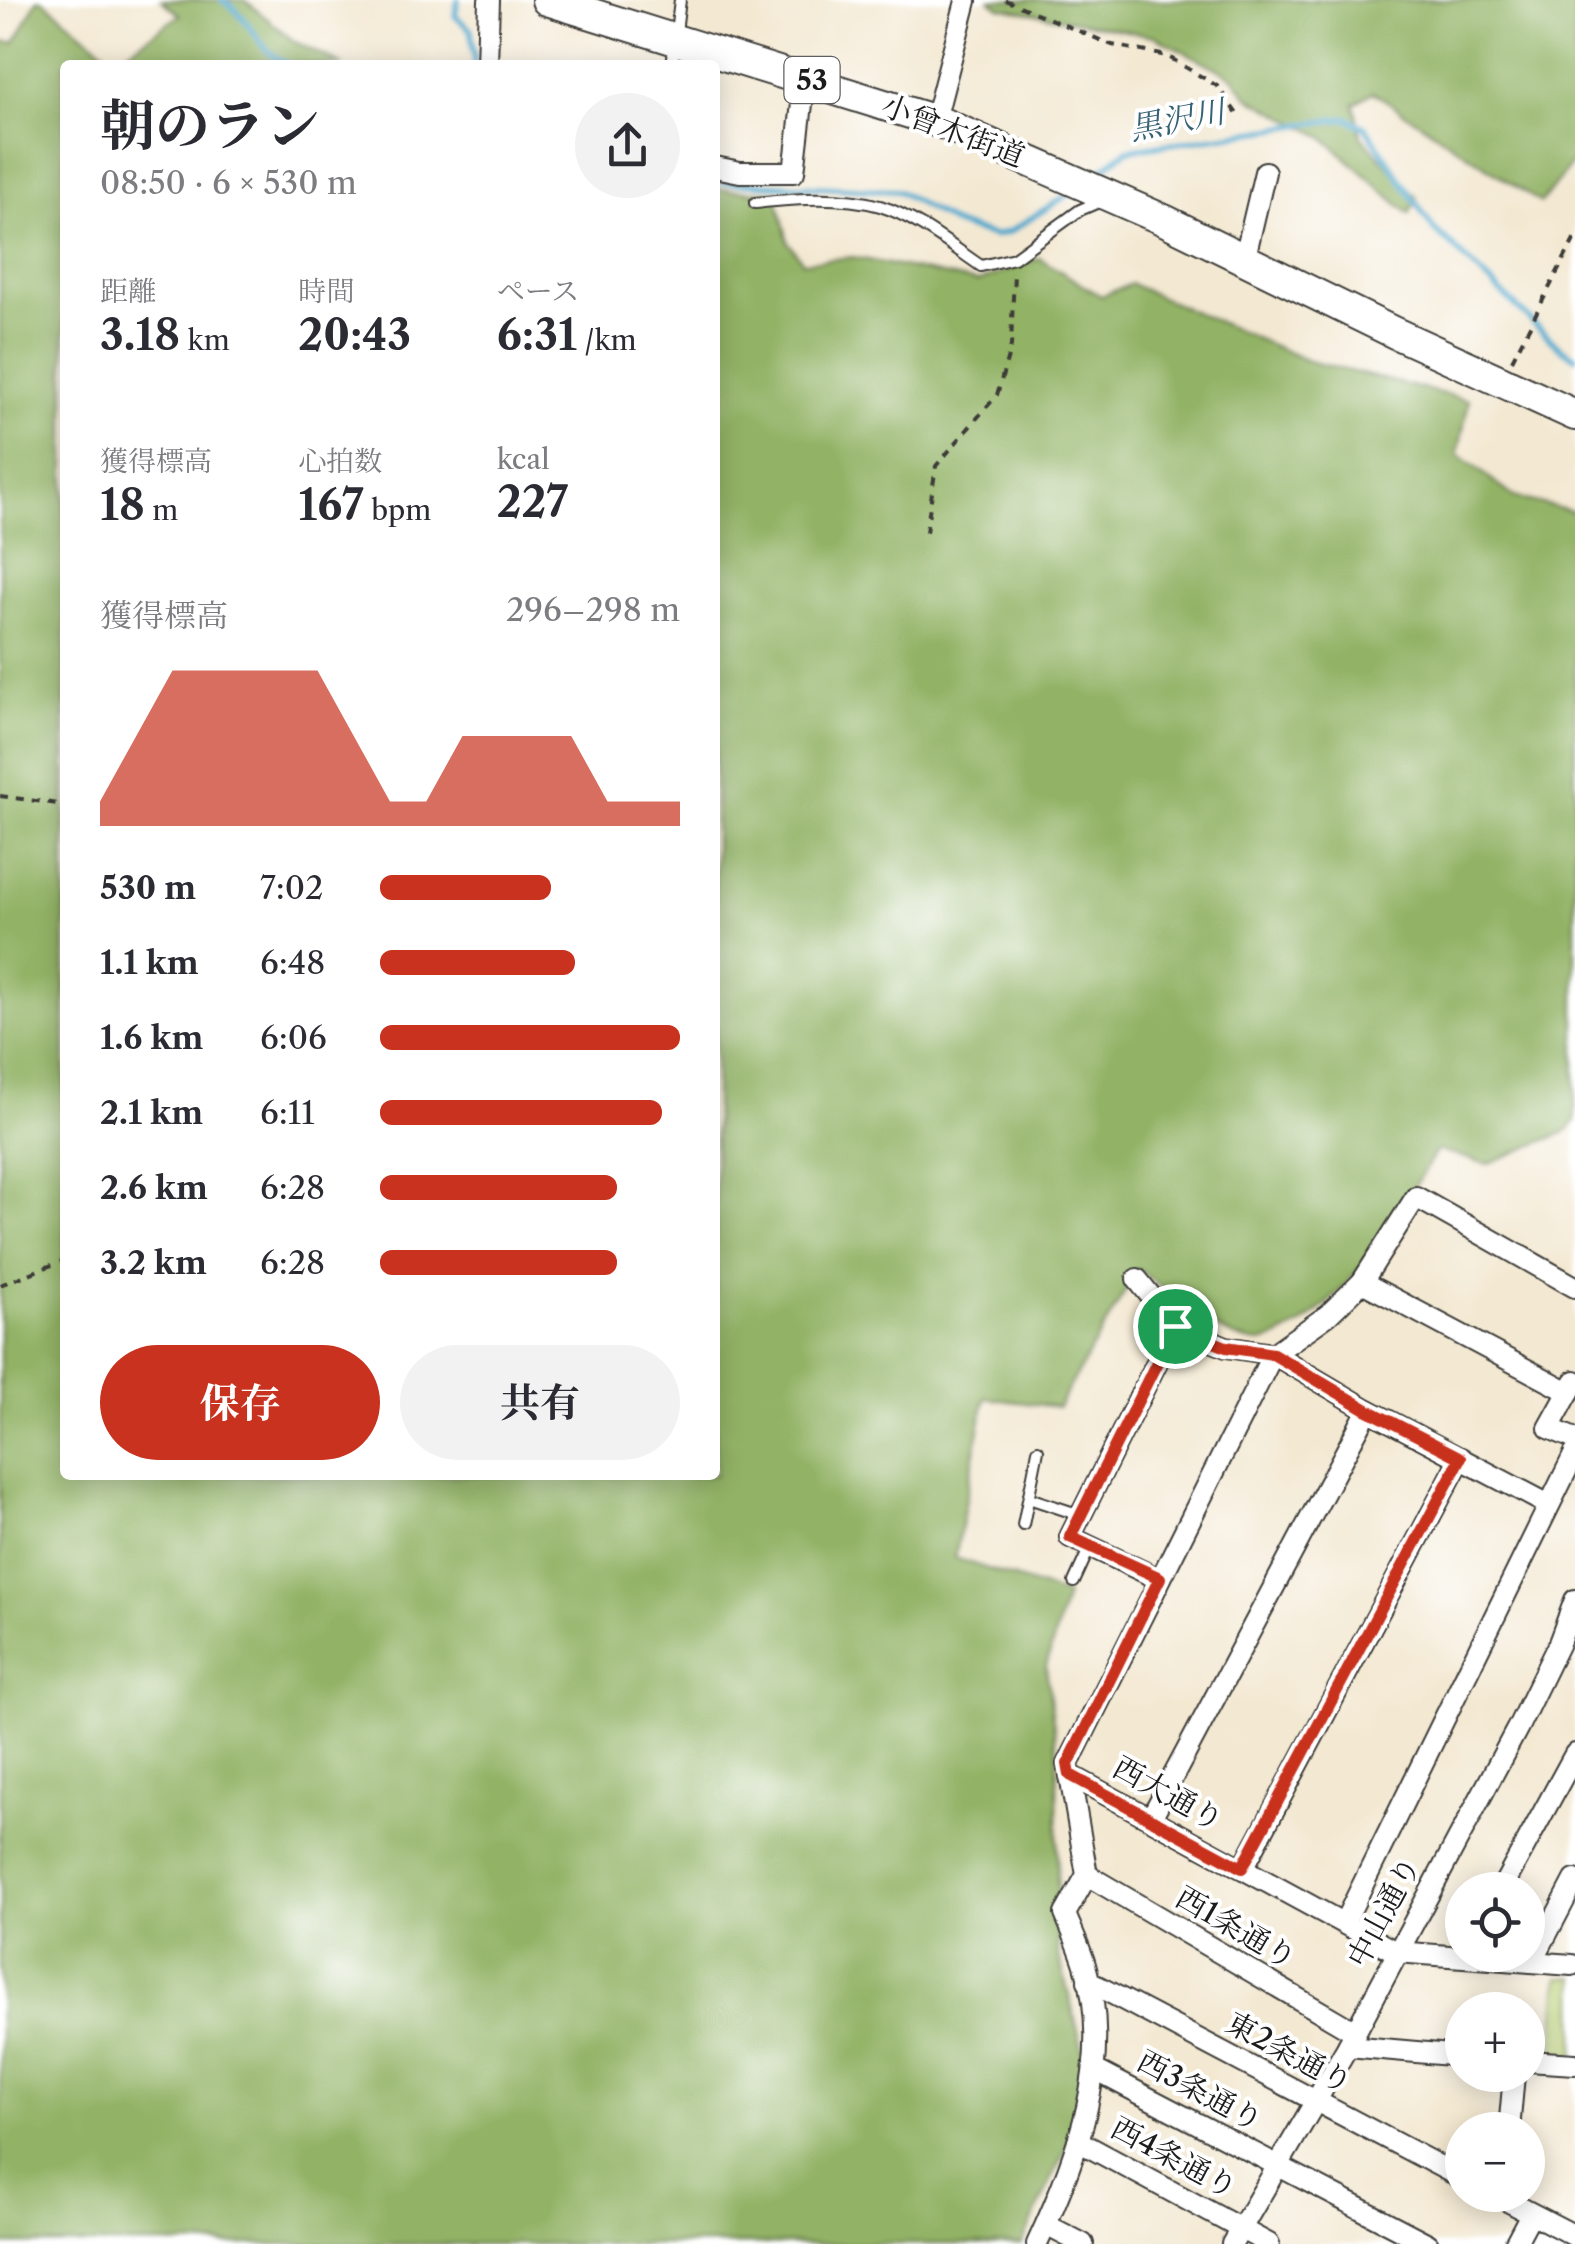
<!DOCTYPE html>
<html lang="ja">
<head>
<meta charset="utf-8">
<style>
	body { margin:0; font-family:"Libre Caslon Text","Noto Serif JP",serif; background:#f2f2f3; color:#2b2b33; height:100vh; display:flex; flex-direction:column; font-size:38px; white-space:nowrap }
	* { box-sizing:border-box; margin:0 }
	p { font-size:32px; color:#7c7c81 }
	.icon { flex:none; width:55px; height:55px; fill:none; stroke:currentColor; stroke-width:2; stroke-linecap:round; stroke-linejoin:round }
	.map { position:relative; flex:1; overflow:hidden }
	.details { position:absolute; left:60px; top:60px; width:660px; height:1420px; display:flex; flex-direction:column; background:#fff; border-radius:10px; box-shadow:0 5px 25px #0003 }
	.details>* { flex:none }
	.controls { position:absolute; left:1445px; top:1872px; display:grid; gap:20px }
	.controls a { display:grid; place-items:center; width:100px; height:100px; border-radius:50%; background:#fff; box-shadow:0 5px 25px #0003; font-size:50px }
	.pin { position:absolute; display:grid; place-items:center; width:85px; height:85px; color:#fff; margin:-42px; border:5px solid #fff; border-radius:50%; box-shadow:0 2px 10px #0007 }
	.round { display:grid; place-items:center; flex:none; width:105px; height:105px; border-radius:52px; background:#f2f2f3 }
	.summary { display:flex; align-items:center; justify-content:space-between; height:170px; padding:0 40px }
	h1 { font-size:55px; font-weight:700; line-height:75px }
	.metrics { display:grid; grid-template-columns:repeat(3,1fr); gap:15px; height:170px; padding:10px 40px }
	.metrics div { display:grid; align-content:center }
	.metrics b { font-size:42px; font-weight:700 }
	.metrics small { font-size:28px; font-weight:400 }
	.metrics p { font-size:28px }
	.chart { height:280px; padding:20px 40px }
	.chart p { display:flex; justify-content:space-between }
	.chart svg { width:100%; height:180px; margin-top:10px; fill:#c8321e; opacity:.7 }
	.action { display:flex; gap:20px; margin-top:auto; padding:20px 40px }
	.action a { flex:1; height:115px; border-radius:60px; background:#c8321e; color:#fff; font-size:40px; font-weight:700; line-height:115px; text-align:center }
	.action a+a { background:#f2f2f3; color:#2b2b33 }
	ul { padding:0 40px; list-style:none; font-size:32px }
	li { display:grid; grid-template-columns:160px 120px 1fr; align-items:center; height:75px }
	li i { height:25px; border-radius:12px; background:#c8321e }
	.map>svg:first-child { display:block }
	.green { fill:#b9cf73; stroke:#6a7648; stroke-width:2.5 }
	.forest { fill:#92b265; stroke:#576740; stroke-width:2.5 }
	.lines { fill:none; stroke-linecap:round; stroke-linejoin:round }
	.stream { stroke:#4fa8cc; stroke-width:6 }
	.lane-casing { stroke:#3c3b37; stroke-width:14 }
	.street-casing { stroke:#3c3b37; stroke-width:24 }
	.primary-casing { stroke:#3c3b37; stroke-width:34 }
	.path { stroke:#3c3b37; stroke-width:4; stroke-dasharray:8 8; stroke-linecap:butt }
	.lane { stroke:#fff; stroke-width:10 }
	.street { stroke:#fff; stroke-width:20 }
	.primary { stroke:#fff; stroke-width:30 }
	.route-casing { stroke:#fff; stroke-width:20 }
	.route { stroke:#c8321e; stroke-width:12 }
	.labels { text-anchor:middle; stroke-width:8; stroke-linejoin:round; paint-order:stroke }
	.shield { fill:#fff; stroke:#606060; stroke-width:2.5 }
	.shield-label { font-size:28px; font-weight:bold; fill:#1c1c1c }
	.street-label { font-size:30px; fill:#1c1c1c; stroke:#fff }
	.water-label { font-size:32px; font-style:italic; fill:#366274; stroke:#fff }
</style>
</head>
<body>
<div class="map">
<svg width="1575" height="2244" viewBox="0 0 1575 2244">
	<rect width="100%" height="100%" fill="#fff"/>
	<filter id="ink" filterUnits="userSpaceOnUse"><feTurbulence type="fractalNoise" baseFrequency=".01" numOctaves="2"/><feDisplacementMap in="SourceGraphic" scale="20" xChannelSelector="R" yChannelSelector="G"/><feConvolveMatrix kernelMatrix="1 2 1 2 8 2 1 2 1" color-interpolation-filters="sRGB"/></filter>
	<filter id="wash" filterUnits="userSpaceOnUse"><feTurbulence type="fractalNoise" baseFrequency=".0048" numOctaves="4" result="noise"/><feDisplacementMap in="SourceGraphic" scale="40" xChannelSelector="R" yChannelSelector="G"/><feGaussianBlur stdDeviation="2.25" result="paint"/><feColorMatrix in="noise" values="0 0 0 0 0 0 0 0 0 0 0 0 0 0 0 0 0 1.4 0 .05"/><feComposite in="paint" operator="in"/></filter>
	<g filter="url(#wash)">
		<rect width="100%" height="100%" fill="#f3e8d1"/>
		<path class="green" d="M1559 1977H1575V2054L1553 2053Z"/>
		<g class="forest">
			<path d="M37 0H43L115 60 180 15 161 0H245L295 42 343 65H65V1475H715V189L776 193 788 242 803 262 853 257 978 282 1039 258 1101 296 1131 284 1308 361 1469 400 1458 454 1514 497 1575 512V1122L1566 1132 1487 1164 1437 1150C1400 1211 1348 1305 1282 1335 1276 1337 1267 1343 1261 1343 1219 1342 1171 1294 1138 1269L1058 1407 985 1398 955 1558 1066 1595 1046 1667 1057 1750 1058 1952 1085 2058 1068 2144 1022 2244H0V42H15Z"/>
			<path d="M990 0H1575V159L1541 203 1373 92 1354 104 1361 136 1417 198 1409 214 1323 137 1248 97 1233 77 1154 36 999 7Z"/>
		</g>
		<g class="lines">
			<g class="stream">
				<path d="M222 0C255 20 256 52 290 65"/>
				<path d="M458 0 455 16 471 30 475 65"/>
				<path d="M1093 176 1128 150 1347 118 1366 128 1433 228 1559 347 1575 357"/>
				<path d="M715 182 898 191 956 225 994 236 1011 231 1075 190"/>
			</g>
		</g>
	</g>
	<g filter="url(#ink)">
		<g class="lines">
			<g class="lane-casing">
				<g id="lane">
					<path d="M672 65 680 0"/>
					<path d="M755 203C797 199 838 195 880 206 916 217 950 245 981 266L1014 258 1080 210 1103 200"/>
					<path d="M1029 1498 1080 1515"/>
					<path d="M1023 1525 1038 1450"/>
					<path d="M1074 1582 1090 1547"/>
				</g>
			</g>
			<g class="street-casing">
				<g id="street">
					<path d="M487 65 489 0"/>
					<path d="M935 120 966 1"/>
					<path d="M715 167 740 172H794L805 78"/>
					<path d="M1244 261 1265 172"/>
					<path d="M1137 1279 1175 1326 1226 1347 1273 1354 1328 1315 1362 1282 1416 1197 1575 1287"/>
					<path d="M1362 1282 1569 1392"/>
					<path d="M1575 1381 1549 1428 1575 1439"/>
					<path d="M1159 1579 1070 1537 1175 1326"/>
					<path d="M1070 1775 1396 1952 1572 1965"/>
					<path d="M1151 1818 1368 1410"/>
					<path d="M1243 1868 1461 1458"/>
					<path d="M1087 1875 1355 2032"/>
					<path d="M1501 1890 1575 1754"/>
					<path d="M1344 1923 1575 1453"/>
					<path d="M1532 1962 1575 1880"/>
					<path d="M1088 1981 1462 2178"/>
					<path d="M1348 2046 1462 2056"/>
					<path d="M1528 2061 1575 2064"/>
					<path d="M1095 2070 1428 2244"/>
					<path d="M1509 2130 1514 2075"/>
					<path d="M1078 2141 1269 2244"/>
					<path d="M1496 2195 1575 2236"/>
					<path d="M1046 2225 1083 2244"/>
					<path d="M1037 2244C1077 2158 1114 2061 1085 1965 1080 1948 1072 1931 1065 1914L1087 1875 1068 1764 1273 1354 1368 1410 1549 1505"/>
					<path d="M1232 2244 1348 2046 1518 1727 1559 1643 1575 1600"/>
					<path d="M1515 2244 1531 2214"/>
				</g>
			</g>
			<g class="primary-casing">
				<path id="primary" d="M547 0 942 123 1164 220 1395 333 1575 415"/>
			</g>
			<g class="path">
				<path d="M1005 0 1112 45 1167 56 1217 86 1237 114"/>
				<path d="M1512 360 1575 238"/>
				<path d="M926 532 936 466 997 395 1011 346 1014 273"/>
				<path d="M0 796 65 805"/>
				<path d="M0 1285 65 1260"/>
			</g>
			<use href="#lane" class="lane"/>
			<use href="#street" class="street"/>
			<use href="#primary" class="primary"/>
		</g>
	</g>
	<g class="lines" filter="url(#ink)">
		<g class="route-casing">
			<path id="route" d="M1175 1326 1226 1347 1273 1354 1368 1410 1461 1458 1242 1868 1070 1775 1068 1764 1160 1578 1070 1537Z"/>
		</g>
		<use href="#route" class="route"/>
	</g>
	<g class="labels">
		<rect class="shield" x="784.5" y="57" width="55" height="46" rx="8"/>
		<g class="shield-label">
			<text x="812" y="90">53</text>
		</g>
		<g class="street-label">
			<text transform="translate(953 131) rotate(21)" y="10">小曾木街道</text>
			<text transform="translate(1168 1794) rotate(29)" y="10">西大通り</text>
			<text transform="translate(1384 1912) rotate(-62)" y="10">中山通り</text>
			<text transform="translate(1236 1928) rotate(30)" y="10">西1条通り</text>
			<text transform="translate(1289 2053) rotate(28)" y="10">東2条通り</text>
			<text transform="translate(1200 2091) rotate(28)" y="10">西3条通り</text>
			<text transform="translate(1174 2158) rotate(28)" y="10">西4条通り</text>
		</g>
		<g class="water-label">
			<text transform="translate(1177 120) rotate(-11)" y="11">黒沢川</text>
		</g>
	</g>
</svg>
<div class="controls">
<a><svg class="icon" aria-label="locate" viewBox="0 0 24 24"><circle cx="12" cy="12" r="6"/><path d="M12 2v4M12 18v4M2 12h4M18 12h4"/></svg></a>
<a>+</a>
<a>−</a>
</div>
<div class="pin" style="left:1175px;top:1326px;background:#1e9e55"><svg class="icon" aria-label="arrive" viewBox="0 0 24 24"><path d="M6 21V4h12l-3 4 3 4H6"/></svg></div>
<section class="details">
<div class="summary"><div><h1>朝のラン</h1><p>08:50 · 6 × 530 m</p></div><a class="round"><svg class="icon" aria-label="share" viewBox="0 0 24 24"><path d="M12 15V3M7 8l5-5 5 5M5 13v7h14v-7"/></svg></a></div>
<div class="metrics">
<div><p>距離</p><b>3.18<small> km</small></b></div>
<div><p>時間</p><b>20:43</b></div>
<div><p>ペース</p><b>6:31<small> /km</small></b></div>
</div>
<div class="metrics">
<div><p>獲得標高</p><b>18<small> m</small></b></div>
<div><p>心拍数</p><b>167<small> bpm</small></b></div>
<div><p>kcal</p><b>227</b></div>
</div>
<div class="chart"><p><span>獲得標高</span>296–298 m</p>
<svg viewBox="0 0 160 44" preserveAspectRatio="none"><path d="M0 44V38L10 22L20 6L30 6L40 6L50 6L60 6L70 22L80 38L90 38L100 22L110 22L120 22L130 22L140 38L150 38L160 38V44z"/></svg>
</div>
<ul>
<li><b>530 m</b>7:02<i style="width:57%"></i></li>
<li><b>1.1 km</b>6:48<i style="width:65%"></i></li>
<li><b>1.6 km</b>6:06<i style="width:100%"></i></li>
<li><b>2.1 km</b>6:11<i style="width:94%"></i></li>
<li><b>2.6 km</b>6:28<i style="width:79%"></i></li>
<li><b>3.2 km</b>6:28<i style="width:79%"></i></li>
</ul>
<div class="action"><a>保存</a><a>共有</a></div>
</section>
</div>
</body>
</html>
